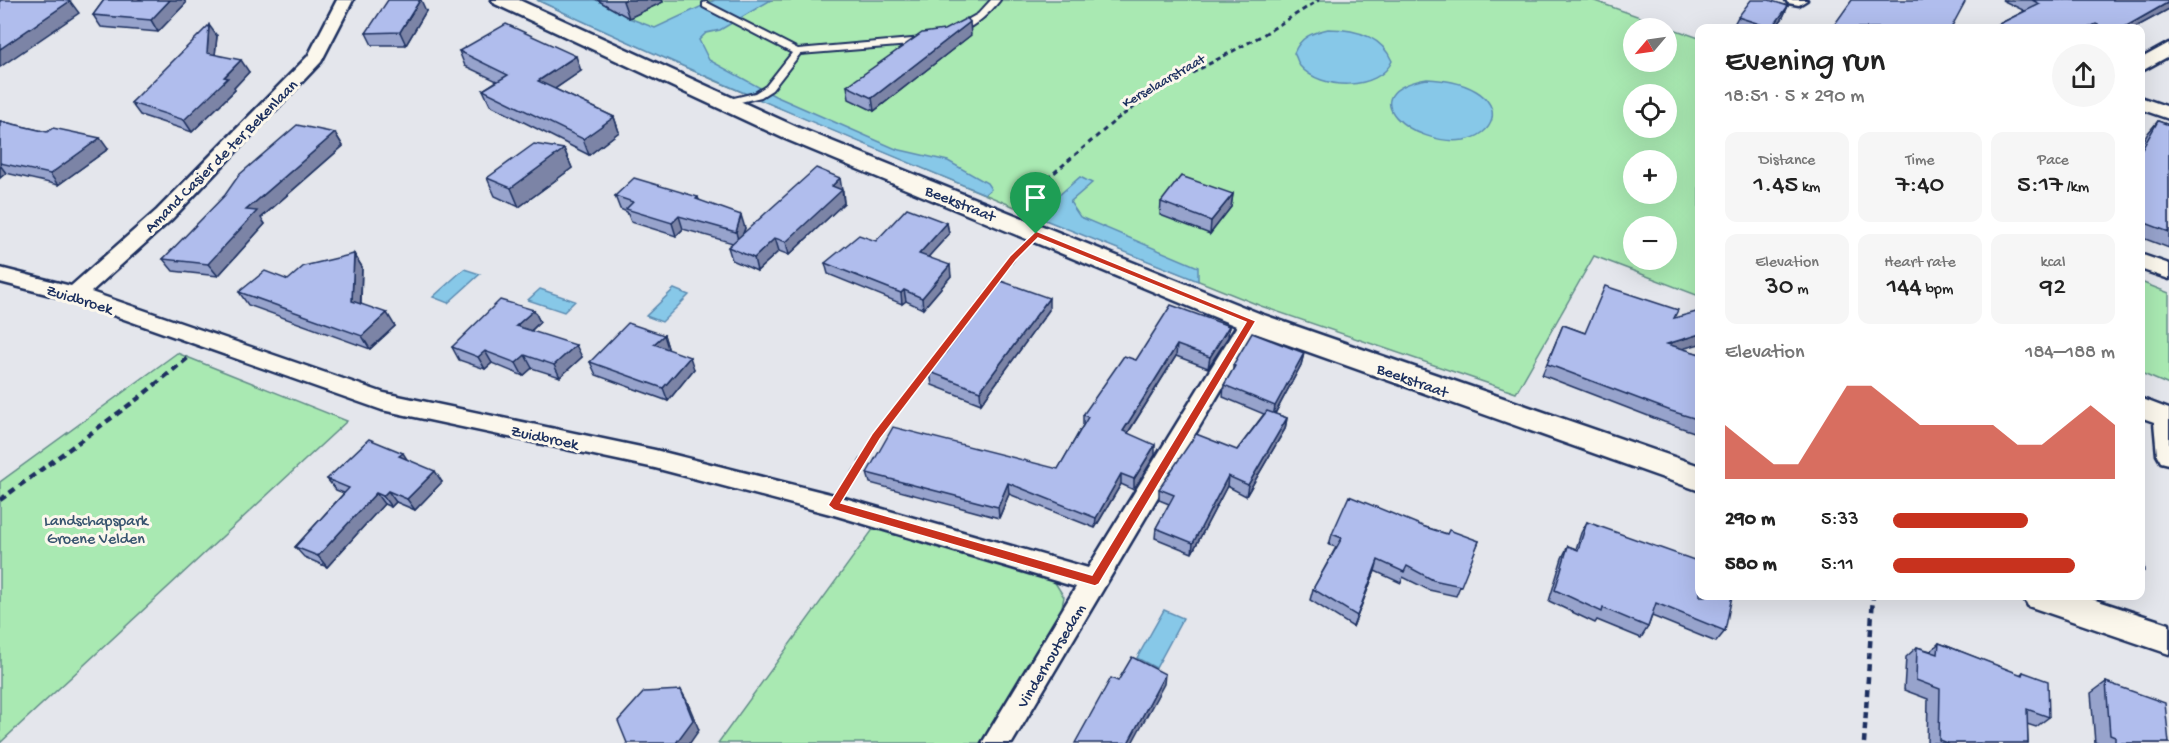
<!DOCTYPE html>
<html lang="en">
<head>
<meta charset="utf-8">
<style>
	body { margin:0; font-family:"Gochi Hand",sans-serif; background:#f6f6f6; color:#222; height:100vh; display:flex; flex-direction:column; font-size:22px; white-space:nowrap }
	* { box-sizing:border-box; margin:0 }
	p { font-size:20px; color:#767676 }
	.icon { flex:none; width:33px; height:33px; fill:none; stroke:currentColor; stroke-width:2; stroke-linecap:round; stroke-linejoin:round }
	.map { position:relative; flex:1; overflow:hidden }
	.drawer { position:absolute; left:1695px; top:24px; width:450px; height:576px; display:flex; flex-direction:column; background:#fff; border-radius:12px; box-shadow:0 6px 24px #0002 }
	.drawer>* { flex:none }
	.needle { width:39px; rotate:241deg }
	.buttons { position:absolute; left:1623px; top:18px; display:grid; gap:12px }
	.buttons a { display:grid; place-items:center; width:54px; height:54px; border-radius:50%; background:#fff; box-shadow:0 6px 24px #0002; font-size:30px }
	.pin { position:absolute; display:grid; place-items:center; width:51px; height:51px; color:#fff; margin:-62px -26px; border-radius:50% 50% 50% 0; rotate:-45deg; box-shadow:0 0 6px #0007 }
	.pin .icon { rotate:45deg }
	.round { display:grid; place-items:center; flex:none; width:63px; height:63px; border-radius:32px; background:#f6f6f6 }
	.headline { display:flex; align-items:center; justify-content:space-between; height:102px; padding:0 30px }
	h1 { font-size:33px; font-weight:600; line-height:45px }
	.figures { display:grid; grid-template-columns:repeat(3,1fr); gap:9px; height:102px; padding:6px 30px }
	.figures div { display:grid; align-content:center; border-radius:12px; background:#f6f6f6; text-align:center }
	.figures b { font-size:26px; font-weight:600 }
	.figures small { font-size:16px; font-weight:400 }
	.figures p { font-size:16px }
	.chart { height:168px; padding:12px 30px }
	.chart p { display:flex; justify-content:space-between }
	.chart svg { width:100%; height:108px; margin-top:6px; fill:#c8321e; opacity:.7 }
	ul { padding:0 30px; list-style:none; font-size:20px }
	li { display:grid; grid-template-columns:96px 72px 1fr; align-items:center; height:45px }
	li i { height:15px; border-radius:8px; background:#c8321e }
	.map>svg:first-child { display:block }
	.green { fill:#a9e9b2; stroke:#628c88; stroke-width:1.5; fill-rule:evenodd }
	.water { fill:#87c8e8; stroke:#5c8bb1; stroke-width:1.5 }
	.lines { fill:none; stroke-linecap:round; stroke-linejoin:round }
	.service-casing { stroke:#1b2f5e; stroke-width:4 }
	.minor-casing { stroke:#1b2f5e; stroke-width:5 }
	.tertiary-casing { stroke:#1b2f5e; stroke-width:5 }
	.path-far1 { stroke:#1b2f5e; stroke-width:3; stroke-dasharray:5 4; stroke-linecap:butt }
	.path { stroke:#1b2f5e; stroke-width:4.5; stroke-dasharray:7 5; stroke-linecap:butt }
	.service { fill:#fbf7ec; fill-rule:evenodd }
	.minor { fill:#fbf7ec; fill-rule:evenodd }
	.tertiary { fill:#fbf7ec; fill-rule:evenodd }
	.wall { fill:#97a3cc; stroke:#1b2f5e; stroke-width:1.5 }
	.shaded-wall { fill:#7b84a6; stroke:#1b2f5e; stroke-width:1.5 }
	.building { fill:#b0bded; stroke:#1b2f5e; stroke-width:1.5 }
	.route { fill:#c8321e; stroke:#fff; stroke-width:1.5; fill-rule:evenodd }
	.labels { text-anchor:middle; stroke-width:6; stroke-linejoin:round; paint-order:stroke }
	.far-street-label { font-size:14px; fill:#1b2f5e; stroke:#fbf7ec }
	.street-label { font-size:16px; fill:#1b2f5e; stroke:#fbf7ec }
	.park-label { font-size:16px; fill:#37546f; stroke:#fbf7ec }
</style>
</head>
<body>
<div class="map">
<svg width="2169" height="743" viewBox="0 0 2169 743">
	<rect width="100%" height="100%" fill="#e4e6ec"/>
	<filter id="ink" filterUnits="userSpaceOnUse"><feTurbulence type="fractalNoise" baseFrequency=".0167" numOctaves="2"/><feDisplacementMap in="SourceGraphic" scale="12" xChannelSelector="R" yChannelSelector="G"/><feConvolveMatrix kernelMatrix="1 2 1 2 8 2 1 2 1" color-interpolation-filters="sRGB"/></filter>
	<g filter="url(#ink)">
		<g class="green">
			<path d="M537 0H1592L1699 38V296L1594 256 1516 393 1261 306 1022 210 716 81ZM1634 28H1666V62H1634ZM1634 94H1666V128H1634ZM1634 160H1666V194H1634ZM1634 226H1666V260H1634Z"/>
			<path d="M2141 282 2169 293V385L2141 373Z"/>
			<path d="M177 353 347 421 0 743V482Z"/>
			<path d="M874 528 1054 581 1064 597 1060 616 982 743H718Z"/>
		</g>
		<g class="water">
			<path d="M537 0H597L629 18 655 28 715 0H771L720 30 706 33 699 40 709 60 775 96 896 149 948 161 987 183 991 189 985 194C834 132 684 69 537 0Z"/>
			<path d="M1328 29C1354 29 1381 35 1392 61 1379 91 1321 91 1300 66 1298 63 1296 56 1294 53 1301 36 1312 33 1328 29Z"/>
			<path d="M1427 79C1444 80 1461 82 1476 91 1503 107 1495 135 1464 140 1413 147 1347 93 1427 79Z"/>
			<path d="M1080 177 1092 183 1070 202 1080 217 1198 267V281L1035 216Z"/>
			<path d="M464 269 480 274 448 303 433 297Z"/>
			<path d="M540 289 575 301 564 312 528 300Z"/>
			<path d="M674 289 689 295 662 322 646 316Z"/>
			<path d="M1164 610 1183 618 1156 668 1137 658Z"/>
		</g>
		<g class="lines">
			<g class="service-casing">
				<g id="service">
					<path d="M991 0H1000C991 12 969 33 953 32V28L978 14Z"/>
					<path d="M706 2 798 49 923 38 928 41 923 44 800 54 772 90 761 97 724 106 719 103 721 101 755 93 766 86 792 53 703 7V3Z"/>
				</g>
			</g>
			<g class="minor-casing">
				<g id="minor">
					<path d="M337 0H353L321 62 171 220 91 292 384 393 655 450 834 495 1088 568 1243 316 1251 313 1259 316 1262 321 1012 743H982L1076 587 834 515 655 468 382 410 70 300 0 282V268L71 286 157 210 308 56Z"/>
					<path d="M1786 0H1807L1799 5 1788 3Z"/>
					<path d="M2169 43V56L2140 72V59Z"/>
					<path d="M2140 97 2169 107V119L2140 109Z"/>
					<path d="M2140 254 2169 264V279L2140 269Z"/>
					<path d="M2140 398 2169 409V464L2161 462 2157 455 2154 422 2140 417Z"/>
				</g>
			</g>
			<g class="tertiary-casing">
				<g id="tertiary">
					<path d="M492 0H519L799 128 1261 314 1700 466V491L1241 328 783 138 495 4Z"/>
					<path d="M2023 596H2083L2169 624V654L2028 606Z"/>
				</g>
			</g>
			<g class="path-far1">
				<path d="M1020 202 1117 119 1153 94 1261 36 1319 0"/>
				<path d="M966 320 1019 252"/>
			</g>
			<g class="path">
				<path d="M847 484 876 437 968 318"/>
				<path d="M0 500 140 397 190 356"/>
				<path d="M1864 743 1873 596"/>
			</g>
			<use href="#service" class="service"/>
			<use href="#minor" class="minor"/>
			<use href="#tertiary" class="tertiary"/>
		</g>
		<g class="wall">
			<path d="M104 0H184L186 3 158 32 101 27 93 15Z"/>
			<path d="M597 0H662L663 2 629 18Z"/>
			<path d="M2002 0H2169V9L2134 28H1995L1997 25 2025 11Z"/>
			<path d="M1788 6 1782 19 1775 28H1732L1738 17Z"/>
			<path d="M426 11 406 45H372L366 33Z"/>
			<path d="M971 35 874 111 849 99 847 86Z"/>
			<path d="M217 36 215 55 249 72 234 88 235 90 192 132 140 115 131 103Z"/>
			<path d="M459 51 581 71 555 89 614 117 619 132 589 155 490 105 483 90 497 81 465 66Z"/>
			<path d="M0 121 47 132 108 149 58 185 6 173 0 178Z"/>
			<path d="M2158 121 2169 125V248L2140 237V147L2148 133Z"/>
			<path d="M335 133 343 146 261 218 265 224 218 276 173 271 163 259Z"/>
			<path d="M564 149 572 168 519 207 495 196 487 178Z"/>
			<path d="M843 191 844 203 789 255 779 251 757 271 732 260 728 247 733 243 683 229 676 236 631 222 627 212 620 209 615 196 698 197 699 200 745 228 743 234Z"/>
			<path d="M1233 194 1231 207 1210 234 1160 215 1161 202Z"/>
			<path d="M947 223 949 234 928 257 951 276 923 309 906 301 902 304 828 274 825 263 876 241Z"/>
			<path d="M354 254 362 267 361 304 395 326 370 349 248 305 239 292 288 280Z"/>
			<path d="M534 310 540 322 531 331 582 357 560 377 532 368 523 376 492 363 485 369 459 360 452 347Z"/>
			<path d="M1049 310 981 404 932 385 930 372Z"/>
			<path d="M1674 318 1683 349 1700 354V434L1664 422 1542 375 1563 325 1585 333Z"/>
			<path d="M1229 326 1228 337 1208 368 1176 356 1128 433 1155 455 1134 490 1121 484 1095 528 1009 494 999 518 870 483 867 473 1058 469 1083 425V415L1136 360Z"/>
			<path d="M664 335 668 348 667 349 694 369 668 401 596 375 590 362Z"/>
			<path d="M1304 353 1301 365 1275 414 1287 418 1285 429 1246 496 1227 486 1192 553 1155 538 1156 528 1169 504 1159 500V489L1237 450 1264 414 1223 397 1224 385 1233 370V365Z"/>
			<path d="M407 460 442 482 415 510 396 502 391 507 384 504 327 567 304 557 295 547 344 493 336 490 327 479Z"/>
			<path d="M1587 522 1725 631 1716 642 1652 616 1648 627 1641 638 1597 620 1595 623 1549 601 1562 558 1568 546 1576 549 1581 533Z"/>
			<path d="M1425 527 1447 534 1479 541 1456 596 1429 590 1403 577 1401 583 1375 571 1353 627 1310 600 1313 589 1336 547 1329 545 1332 534Z"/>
			<path d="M1939 643 2020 675 2023 672 2049 717 2036 727 2027 724 2028 743H1927L1928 699 1904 690 1906 657 1917 647 1931 651Z"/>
			<path d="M2106 682 2169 743H2095L2091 693Z"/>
		</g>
		<g class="shaded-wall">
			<path d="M170 0H184L186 3 158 32 151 20Z"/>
			<path d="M420 0H421L426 11 406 45 400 32Z"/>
			<path d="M625 0H662L663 2 629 18 623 1Z"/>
			<path d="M70 1 79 13 0 67V49Z"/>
			<path d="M2169 2V9L2134 28H2123Z"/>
			<path d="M1788 6 1782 19 1775 28H1771Z"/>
			<path d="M970 22 971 35 874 111 872 98Z"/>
			<path d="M209 25 217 36 214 65 207 53Z"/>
			<path d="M576 56 581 71 544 96 538 81Z"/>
			<path d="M241 60 249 72 234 88 235 90 192 132 184 120Z"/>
			<path d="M614 117 619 132 589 155 583 139Z"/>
			<path d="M335 133 343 146 261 218 265 224 218 276 208 264 246 210Z"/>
			<path d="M100 138 108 149 58 185 50 174Z"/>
			<path d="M564 149 572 168 519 207 511 188Z"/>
			<path d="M0 165 6 173 0 178Z"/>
			<path d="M840 178 844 203 789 255 786 242 832 186Z"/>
			<path d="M1233 194 1231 207 1210 234 1211 221Z"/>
			<path d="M741 215 745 228 739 244 736 232Z"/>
			<path d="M679 216 683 229 676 236 672 223Z"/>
			<path d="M947 223 949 234 921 265 919 254Z"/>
			<path d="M775 238 779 251 757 271 754 258Z"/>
			<path d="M354 254 362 267 360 314 352 301Z"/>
			<path d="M950 265 951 276 923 309 922 298Z"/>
			<path d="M904 290 906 301 902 304 901 293Z"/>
			<path d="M1049 298V310L981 404 980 391Z"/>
			<path d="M534 310 540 322 522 339 516 326Z"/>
			<path d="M387 313 395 326 370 349 362 336Z"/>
			<path d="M1229 326 1228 337 1208 368 1210 357Z"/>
			<path d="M1700 334V344L1660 355 1667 344Z"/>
			<path d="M664 335 668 348 659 357 654 344Z"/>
			<path d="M576 345 582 357 560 377 554 365Z"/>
			<path d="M1177 345 1176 356 1122 442 1123 431Z"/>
			<path d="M485 351 492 363 485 369 478 357Z"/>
			<path d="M1304 353 1301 365 1273 417 1275 406Z"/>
			<path d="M525 355 532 368 523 376 516 363Z"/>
			<path d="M690 357 694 369 668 401 663 388Z"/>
			<path d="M1287 418 1285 429 1246 496 1248 485Z"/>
			<path d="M1155 445V455L1134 490V479Z"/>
			<path d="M403 453 410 464 399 456Z"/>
			<path d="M435 471 442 482 415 510 407 499Z"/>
			<path d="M1121 474V484L1095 528 1096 518Z"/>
			<path d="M1228 476 1227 486 1192 553 1193 543Z"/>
			<path d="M1008 483 1009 494 999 518 998 507Z"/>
			<path d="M388 491 396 502 391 507 383 496Z"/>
			<path d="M376 493 384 504 327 567 318 556Z"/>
			<path d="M1378 560 1375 571 1353 627 1357 616Z"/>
			<path d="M1165 674 1164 684 1132 743H1128Z"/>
			<path d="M681 690 687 701 699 730 690 743H676Z"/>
		</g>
		<g class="building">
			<path d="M0 0H62L70 1 0 49Z"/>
			<path d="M104 0H170L151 20 93 15Z"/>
			<path d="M388 0H420L400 32 366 33Z"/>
			<path d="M1751 0H1769L1788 6 1772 28 1738 17Z"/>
			<path d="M1852 0H1966L1951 28H1832Z"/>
			<path d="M2032 0H2169V2L2123 28H2104L2096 24 2088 28H2005L1997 25 2040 4Z"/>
			<path d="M967 18 970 22 872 98 847 86 922 33 944 30Z"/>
			<path d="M506 24 576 56 538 81 614 117 583 139 483 90 508 75 459 51Z"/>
			<path d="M209 25 207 53 241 60 224 77 228 78 184 120 131 103Z"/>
			<path d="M0 121 47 132 53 128 100 138 50 174 0 163Z"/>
			<path d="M2158 121 2169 125V232L2140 221V153Z"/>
			<path d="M297 125 335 133 246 210 257 211 208 264 163 259 225 195 239 175Z"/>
			<path d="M534 144 564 149 511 188 487 178Z"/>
			<path d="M816 168 840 178 832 186 842 190 786 242 775 238 754 258 728 247Z"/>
			<path d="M1181 176 1233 194 1211 221 1161 202Z"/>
			<path d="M634 178 698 197 696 199 741 215 736 232 679 216 672 223 626 209 633 202 615 196Z"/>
			<path d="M907 208 947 223 919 254 950 265 922 298 904 290 901 293 825 263 859 235 876 241Z"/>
			<path d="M354 254 352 301 387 313 362 336 239 292 265 271 288 280 304 266Z"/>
			<path d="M1001 281 1049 298 980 391 930 372Z"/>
			<path d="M1605 286 1678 310 1674 318 1700 311V334L1667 344 1700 354V420L1671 411 1547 364 1563 325 1585 333Z"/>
			<path d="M500 300 534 310 516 326 576 345 554 365 525 355 516 363 485 351 478 357 452 347Z"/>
			<path d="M1171 305 1229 326 1210 357 1177 345 1123 431 1155 445 1134 479 1121 474 1096 518 1008 483 998 507 867 473 893 427 1058 469 1088 417 1083 415 1124 356 1136 360Z"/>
			<path d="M628 323 664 335 654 344 690 357 663 388 590 362Z"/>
			<path d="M1252 333 1304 353 1275 406 1224 385 1235 366 1233 365Z"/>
			<path d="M1267 411 1287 418 1248 485 1228 476 1193 543 1156 528 1174 495 1159 489 1196 434 1237 450Z"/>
			<path d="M369 439 403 453 399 456 435 471 407 499 388 491 383 496 376 493 318 556 295 547 349 488 327 479Z"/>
			<path d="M1349 496 1425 527 1447 534 1449 530 1479 541 1461 586 1433 580 1407 566 1404 572 1378 560 1357 616 1313 589 1342 538 1332 534Z"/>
			<path d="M1587 522 1700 562V596H1732L1725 631 1656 603 1648 627 1603 608 1602 612 1555 590 1568 546 1578 550Z"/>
			<path d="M2140 536H2141L2144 571 2140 569Z"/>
			<path d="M1939 643 2022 675 2023 672 2048 681 2049 717 2027 709 2028 743H1947L1939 740 1940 689 1916 680 1917 647 1938 654Z"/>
			<path d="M1132 657 1165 674 1128 743H1129H1075L1111 678 1118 681Z"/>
			<path d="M2106 682 2165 703 2169 743H2115V737L2110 735Z"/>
			<path d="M681 690 693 720 676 743H627L618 721 644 692Z"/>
		</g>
	</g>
	<path class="route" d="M1036 231 1256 321 1099 584 1095 586 834 510 828 505 872 434 1010 256ZM1038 238 1246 322 1092 575 841 503 880 439 1016 260Z"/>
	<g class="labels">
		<g class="far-street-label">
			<text transform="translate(1163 80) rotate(-30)" y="5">Kerselaarstraat</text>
		</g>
		<g class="street-label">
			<text transform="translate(220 155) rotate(-45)" y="6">Amand Casier de ter Bekenlaan</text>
			<text transform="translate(961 202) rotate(22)" y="6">Beekstraat</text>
			<text transform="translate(80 298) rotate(17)" y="6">Zuidbroek</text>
			<text transform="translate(1413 379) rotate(20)" y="6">Beekstraat</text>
			<text transform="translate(545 436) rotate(12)" y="6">Zuidbroek</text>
			<text transform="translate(1050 655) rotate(-59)" y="6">Vinderhoutsedam</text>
		</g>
		<g class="park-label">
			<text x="96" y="525">Landschapspark<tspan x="96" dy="18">Groene Velden</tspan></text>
		</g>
	</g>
</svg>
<div class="buttons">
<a><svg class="needle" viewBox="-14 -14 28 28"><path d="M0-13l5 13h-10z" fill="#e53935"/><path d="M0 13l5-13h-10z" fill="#767676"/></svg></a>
<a><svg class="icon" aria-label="locate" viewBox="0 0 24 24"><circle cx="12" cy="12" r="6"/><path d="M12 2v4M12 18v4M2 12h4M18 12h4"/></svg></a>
<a>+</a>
<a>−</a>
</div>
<div class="pin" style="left:1036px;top:234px;background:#1e9e55"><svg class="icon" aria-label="arrive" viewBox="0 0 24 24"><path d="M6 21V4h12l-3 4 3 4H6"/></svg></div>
<section class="drawer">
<div class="headline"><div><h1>Evening run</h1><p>18:51 · 5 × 290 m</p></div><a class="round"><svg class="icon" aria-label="share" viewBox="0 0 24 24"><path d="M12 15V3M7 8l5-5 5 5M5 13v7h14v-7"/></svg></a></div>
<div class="figures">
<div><p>Distance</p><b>1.45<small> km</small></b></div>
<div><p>Time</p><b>7:40</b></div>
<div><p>Pace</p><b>5:17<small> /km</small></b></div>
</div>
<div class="figures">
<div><p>Elevation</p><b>30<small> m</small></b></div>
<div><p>Heart rate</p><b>144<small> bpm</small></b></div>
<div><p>kcal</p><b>92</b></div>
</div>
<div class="chart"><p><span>Elevation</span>184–188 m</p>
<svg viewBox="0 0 160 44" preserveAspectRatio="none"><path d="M0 44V22L10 30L20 38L30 38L40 22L50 6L60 6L70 14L80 22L90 22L100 22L110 22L120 30L130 30L140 22L150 14L160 22V44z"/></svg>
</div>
<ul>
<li><b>290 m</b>5:33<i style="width:61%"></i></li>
<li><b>580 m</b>5:11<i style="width:82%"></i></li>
</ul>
</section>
</div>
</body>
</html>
